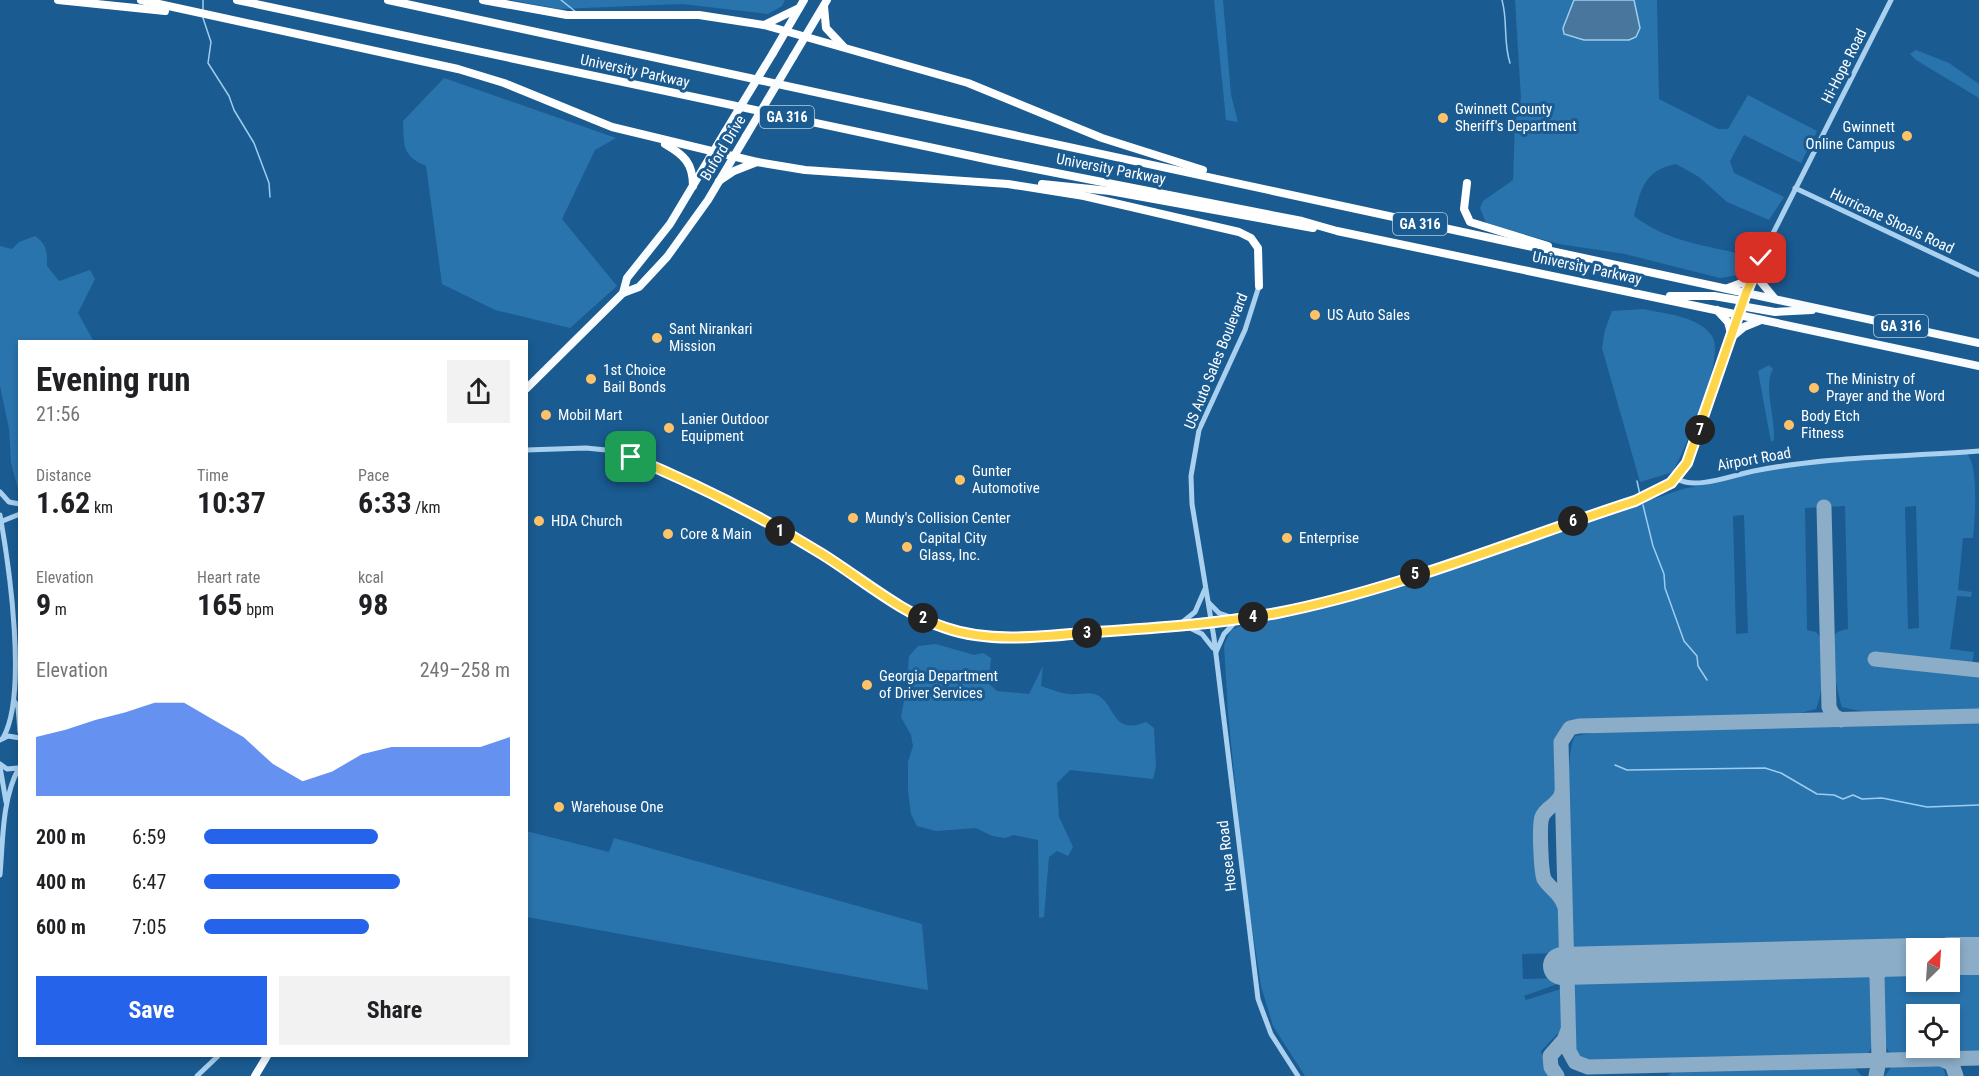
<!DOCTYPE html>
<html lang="en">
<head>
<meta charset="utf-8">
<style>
	body { margin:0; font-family:"Roboto Condensed",sans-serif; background:#f2f2f2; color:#202124; height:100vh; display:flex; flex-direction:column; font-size:22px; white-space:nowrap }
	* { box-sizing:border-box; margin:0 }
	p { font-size:20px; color:#757577 }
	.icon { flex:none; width:33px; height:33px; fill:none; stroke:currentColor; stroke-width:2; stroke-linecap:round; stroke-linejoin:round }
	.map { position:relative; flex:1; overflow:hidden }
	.panel { position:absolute; left:18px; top:340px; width:510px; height:717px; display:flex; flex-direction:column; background:#fff; border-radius:0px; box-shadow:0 3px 9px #0003 }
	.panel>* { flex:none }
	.needle { width:39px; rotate:25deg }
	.fabs { position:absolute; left:1906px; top:938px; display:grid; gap:12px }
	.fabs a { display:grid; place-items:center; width:54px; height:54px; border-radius:0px; background:#fff; box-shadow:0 3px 9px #0003; font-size:30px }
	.pin { position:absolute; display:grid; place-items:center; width:51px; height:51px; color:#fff; margin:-26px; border-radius:12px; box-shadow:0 3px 9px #0006 }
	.km { position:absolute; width:30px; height:30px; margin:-15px; border-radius:50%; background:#222; color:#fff; font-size:16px; line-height:30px; text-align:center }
	.round { display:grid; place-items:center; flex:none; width:63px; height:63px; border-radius:0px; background:#f2f2f2 }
	.overview { display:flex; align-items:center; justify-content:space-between; height:102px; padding:0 18px }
	h1 { font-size:33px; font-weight:700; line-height:45px }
	.metrics { display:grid; grid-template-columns:repeat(3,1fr); gap:9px; height:102px; padding:6px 18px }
	.metrics div { display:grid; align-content:center }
	.metrics b { font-size:30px; font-weight:700 }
	.metrics small { font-size:16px; font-weight:400 }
	.metrics p { font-size:16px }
	.chart { height:168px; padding:12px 18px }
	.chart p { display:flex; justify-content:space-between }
	.chart svg { width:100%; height:108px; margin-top:6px; fill:#2563eb; opacity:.7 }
	.cta { display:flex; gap:12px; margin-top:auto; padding:12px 18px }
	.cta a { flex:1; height:69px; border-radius:0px; background:#2563eb; color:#fff; font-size:24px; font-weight:700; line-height:69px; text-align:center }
	.cta a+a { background:#f2f2f2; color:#202124 }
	ul { padding:0 18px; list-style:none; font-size:20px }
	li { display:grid; grid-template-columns:96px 72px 1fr; align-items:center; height:45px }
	li i { height:15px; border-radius:8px; background:#2563eb }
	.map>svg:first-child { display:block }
	.green { fill:#2a74ad; fill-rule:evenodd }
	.water { fill:#49769d; stroke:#9ccdf1; stroke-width:1.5 }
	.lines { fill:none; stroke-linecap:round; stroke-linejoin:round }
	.stream { stroke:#9ccdf1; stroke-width:1.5 }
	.taxiway { stroke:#8cadc8; stroke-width:15 }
	.runway { stroke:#8cadc8; stroke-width:38 }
	.tertiary { stroke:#a9d0ef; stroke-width:5 }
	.trunk { stroke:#f8fcff; stroke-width:8 }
	.motorway { stroke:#fff; stroke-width:8 }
	.trunk-bridge { stroke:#f8fcff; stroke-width:8 }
	.route-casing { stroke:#fff; stroke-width:12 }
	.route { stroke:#ffd54a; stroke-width:8 }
	.poi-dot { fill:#ffc267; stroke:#1a5b91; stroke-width:2 }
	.labels { text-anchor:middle; stroke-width:6; stroke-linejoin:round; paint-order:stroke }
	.shield { fill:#1a5b91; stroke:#bacede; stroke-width:1.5 }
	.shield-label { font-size:14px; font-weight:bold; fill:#fff }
	.street-label { font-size:15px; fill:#fff; stroke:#1a5b91 }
	.poi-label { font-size:15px; fill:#fff; stroke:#1a5b91; text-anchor:start }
</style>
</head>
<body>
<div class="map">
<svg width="1979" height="1076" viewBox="0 0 1979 1076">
	<rect width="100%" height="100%" fill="#1a5b91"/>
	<g class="green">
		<path d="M511 0H785L782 6 768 14 682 4 559 9Z"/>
		<path d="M1214 0H1223L1231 95 1238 122 1226 120Z"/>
		<path d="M1515 0H1574L1569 12 1640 28 1634 0H1657L1659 99 1718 129H1728L1748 95 1817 131 1801 163 1744 135 1730 161 1734 173 1784 197 1769 220 1727 202 1699 177 1676 164C1645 170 1641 188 1634 216 1670 244 1710 245 1752 257L1748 269 1738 275 1720 278 1625 254 1559 244 1486 223 1480 208 1483 201 1513 180 1515 123 1521 98Z"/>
		<path d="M1916 50 1949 63 1979 84V98L1916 60 1910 54Z"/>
		<path d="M444 78 616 138 595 150 562 219 617 286 570 328 495 310 442 284 426 166C402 156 404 146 403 121Z"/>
		<path d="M35 236C47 244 47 252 47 266L59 281 90 270 95 279 78 313 94 342H20L19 493 11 463 9 429 0 386V246L12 249 19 242Z"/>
		<path d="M1644 309C1665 314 1699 316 1712 336 1726 358 1685 448 1673 472L1640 482 1602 348 1605 330 1612 311Z"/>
		<path d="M1769 365 1773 369C1763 385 1776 421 1774 440L1771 442 1758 371Z"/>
		<path d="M1967 454C1979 465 1975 521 1973 538H1963L1958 590 1972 592 1971 597 1957 596 1950 649 1974 652 1972 664 1878 654 1872 663 1979 674V711C1934 712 1885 719 1842 707 1838 695 1827 646 1835 635 1837 631 1843 630 1848 629L1845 506 1805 508 1807 630 1816 632C1830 644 1823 692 1816 709L1800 713 1759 717 1578 720C1547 728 1557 766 1557 791L1536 815 1538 880 1560 902 1561 950 1559 953 1522 954 1523 979 1561 978 1560 983 1524 996 1526 1000 1561 989 1562 1029 1541 1051 1545 1068 1550 1076H1305L1273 1026 1261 986 1245 881 1228 713 1224 645 1231 630 1245 624 1303 612 1377 591 1683 489 1781 468 1819 463ZM1916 506 1919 628 1908 629 1905 507ZM1744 515 1748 633 1736 634 1733 516Z"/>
		<path d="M936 644 974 655 983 653 991 658 989 684 997 691 1029 694 1043 666 1041 686C1050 689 1059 693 1069 694 1078 695 1089 691 1097 695 1116 704 1111 736 1146 722L1154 728 1156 767 1153 779 1070 770 1057 783 1059 817 1073 847 1068 856 1057 851 1049 857 1044 917 1039 918 1038 840 1014 835 1005 838 992 836 976 828 936 831 917 826 911 814 908 791V762L913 746 911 735 901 717 906 690 915 681 908 671 909 656 918 646Z"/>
		<path d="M1979 721V943L1583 952 1572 946C1565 923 1563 750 1575 736L1619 729Z"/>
		<path d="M526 831 609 852 614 838 922 924 928 990 527 917Z"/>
		<path d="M1979 968V1052L1895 1054 1889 1052 1884 1043 1882 982C1887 966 1904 970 1917 970V981H1950V969ZM1917 1014H1950V1047H1917Z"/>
		<path d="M1861 971 1868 975 1872 982 1874 1042 1869 1052 1863 1055 1585 1061 1578 1059 1573 1051 1571 989 1580 977Z"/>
		<path d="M1934 1064 1943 1068 1946 1076H1885L1893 1065Z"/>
		<path d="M1853 1066 1862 1076H1667L1675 1070Z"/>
	</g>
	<path class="water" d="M1574 0H1634L1640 28 1636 37 1629 40H1584L1564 34 1563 28Z"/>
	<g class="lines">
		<g class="stream">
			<path d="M561 0 576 12"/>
			<path d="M1502 0C1508 21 1503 42 1510 63"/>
			<path d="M203 10V0"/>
			<path d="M203 18 211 42 208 63 229 96 234 110 254 143 269 183 270 197"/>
			<path d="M1637 481 1640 495"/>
			<path d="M1643 505 1653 546 1664 574 1665 588 1684 641 1697 656 1698 666 1707 680"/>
			<path d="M1615 765 1627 770 1765 768 1781 773 1817 794 1834 795 1843 799 1853 795 1862 799 1882 798 1927 807 1979 805"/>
		</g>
		<g class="taxiway">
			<path d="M1824 507 1829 707 1833 715 1841 720"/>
			<path d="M1875 659 1979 670"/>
			<path d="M1979 716 1579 726 1570 728 1561 742 1569 1051 1575 1062 1588 1067 1979 1058"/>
			<path d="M1562 792C1560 805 1546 806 1542 817 1539 825 1541 871 1544 879 1550 889 1561 893 1564 905"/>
			<path d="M1856 959 1869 963 1877 976 1879 1060 1876 1076"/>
			<path d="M1877 976 1884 963 1897 958"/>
			<path d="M1941 1059 1952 1064 1956 1076"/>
			<path d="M1557 1076 1551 1067 1550 1056 1564 1040 1568 1030"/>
		</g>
		<g class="runway">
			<path d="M1950 956H1979"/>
			<path d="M1562 966 1917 957"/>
		</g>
		<g class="tertiary">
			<path d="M1795 188 1979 275"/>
			<path d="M1760 259 1891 0"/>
			<path d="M1259 286 1245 330 1199 430 1191 476 1192 504 1214 638 1258 999 1271 1034 1298 1076"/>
			<path d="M1745 295 1754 273"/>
			<path d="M526 450 586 448 606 450 645 463 801 542 931 622 983 636 1074 634 1196 625 1278 612 1372 589 1659 492 1677 479 1687 463 1742 304"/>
			<path d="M1677 479C1697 490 1732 475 1754 471 1828 456 1904 457 1979 451"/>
			<path d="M0 492 9 502 20 504"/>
			<path d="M0 515C9 565 28 695 3 738"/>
			<path d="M0 522 20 514"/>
			<path d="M1209 603 1219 613 1233 618"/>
			<path d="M1180 624 1195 612 1205 589"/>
			<path d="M1186 626 1202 634 1213 648"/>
			<path d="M1216 652 1224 634 1237 620"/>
			<path d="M14 701 18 707 20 732"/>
			<path d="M0 740 8 736 20 738"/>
			<path d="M0 764 7 769 18 768"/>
			<path d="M0 767 6 802"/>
			<path d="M0 875C3 840 2 798 19 768"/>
			<path d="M197 1076 218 1056"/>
		</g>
		<g class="trunk">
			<path d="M773 53 804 0"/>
			<path d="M793 57 827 0"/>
			<path d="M1761 258V282L1775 299"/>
			<path d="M623 293 627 278 670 224 725 132"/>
			<path d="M1746 293 1979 343"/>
			<path d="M1741 306 1775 312 1812 310"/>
			<path d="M1739 315 1979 366"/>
			<path d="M1732 337 1744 327 1761 320"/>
			<path d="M526 389 623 293 639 287 667 257 708 200 746 136"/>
			<path d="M255 1076 267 1056"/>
		</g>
		<g class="motorway">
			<path d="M58 0 165 11"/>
			<path d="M141 0 458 69 504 83 612 127 757 162 805 170 1008 184 1084 196 1239 232 1251 238 1258 248 1259 286"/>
			<path d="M237 0 995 161 1302 221 1337 231 1739 315"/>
			<path d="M388 0 1746 293"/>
			<path d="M483 0 567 15H699L764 25 968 83 1102 138 1203 170"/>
			<path d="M824 6 826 28 843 46"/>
			<path d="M764 25 799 8"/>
			<path d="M665 144C684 155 693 163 693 186"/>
			<path d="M719 181 734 171 757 162"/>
			<path d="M1467 183 1464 209 1470 222 1548 246"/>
			<path d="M1042 184 1110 191 1313 228"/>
			<path d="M1728 288 1744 282 1761 258"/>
			<path d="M1670 296H1714L1743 301"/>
			<path d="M1717 310 1728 322 1732 337"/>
		</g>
		<g class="trunk-bridge">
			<path d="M725 132 773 53"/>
			<path d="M746 136 793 57"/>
		</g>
	</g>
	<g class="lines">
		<g class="route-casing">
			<path id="route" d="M631 457C696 484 762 517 822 554 862 579 901 613 946 628 992 644 1048 636 1095 632 1156 628 1217 624 1277 613 1399 589 1517 539 1635 501L1671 483 1687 463 1746 293 1761 258"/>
		</g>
		<use href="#route" class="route"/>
	</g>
	<g class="poi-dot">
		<circle cx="1443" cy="118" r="6"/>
		<circle cx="1907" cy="136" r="6"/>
		<circle cx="1315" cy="315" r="6"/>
		<circle cx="657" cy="338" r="6"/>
		<circle cx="591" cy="379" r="6"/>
		<circle cx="1814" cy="388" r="6"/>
		<circle cx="546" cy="415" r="6"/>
		<circle cx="1789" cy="425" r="6"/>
		<circle cx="669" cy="428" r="6"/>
		<circle cx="960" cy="480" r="6"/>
		<circle cx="853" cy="518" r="6"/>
		<circle cx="539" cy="521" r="6"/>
		<circle cx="668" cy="534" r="6"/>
		<circle cx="1287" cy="538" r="6"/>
		<circle cx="907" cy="547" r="6"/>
		<circle cx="867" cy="685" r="6"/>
		<circle cx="559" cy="807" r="6"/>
	</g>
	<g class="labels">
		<g class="shield">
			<rect x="760" y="106" width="54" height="22" rx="4.5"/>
			<rect x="1393" y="213" width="54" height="22" rx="4.5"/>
			<rect x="1874" y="315" width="54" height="22" rx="4.5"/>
		</g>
		<g class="shield-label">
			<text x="787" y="122">GA 316</text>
			<text x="1420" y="229">GA 316</text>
			<text x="1901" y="331">GA 316</text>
		</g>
		<g class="street-label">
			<text transform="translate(1844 66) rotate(-63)" y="5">Hi-Hope Road</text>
			<text transform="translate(635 71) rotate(12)" y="5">University Parkway</text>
			<text transform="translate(723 148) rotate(-59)" y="5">Buford Drive</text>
			<text transform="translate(1111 169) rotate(11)" y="5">University Parkway</text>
			<text transform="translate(1892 221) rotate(25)" y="5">Hurricane Shoals Road</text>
			<text transform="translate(1587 268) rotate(12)" y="5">University Parkway</text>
			<text transform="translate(1216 361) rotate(-68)" y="5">US Auto Sales Boulevard</text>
			<text transform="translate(1754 459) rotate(-10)" y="5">Airport Road</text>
			<text transform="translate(1227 856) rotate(-97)" y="5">Hosea Road</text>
		</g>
		<g class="poi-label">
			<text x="1455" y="114">Gwinnett County<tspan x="1455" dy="17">Sheriff's Department</tspan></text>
			<text x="1895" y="132" text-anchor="end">Gwinnett<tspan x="1895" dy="17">Online Campus</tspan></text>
			<text x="1327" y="320">US Auto Sales</text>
			<text x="669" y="334">Sant Nirankari<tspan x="669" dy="17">Mission</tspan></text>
			<text x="603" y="375">1st Choice<tspan x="603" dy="17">Bail Bonds</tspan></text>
			<text x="1826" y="384">The Ministry of<tspan x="1826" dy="17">Prayer and the Word</tspan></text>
			<text x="558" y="420">Mobil Mart</text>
			<text x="1801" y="421">Body Etch<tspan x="1801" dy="17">Fitness</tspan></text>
			<text x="681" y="424">Lanier Outdoor<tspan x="681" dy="17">Equipment</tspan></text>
			<text x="972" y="476">Gunter<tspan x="972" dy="17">Automotive</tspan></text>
			<text x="865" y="523">Mundy's Collision Center</text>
			<text x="551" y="526">HDA Church</text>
			<text x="680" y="539">Core &amp; Main</text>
			<text x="919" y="543">Capital City<tspan x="919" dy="17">Glass, Inc.</tspan></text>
			<text x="1299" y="543">Enterprise</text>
			<text x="879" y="681">Georgia Department<tspan x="879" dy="17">of Driver Services</tspan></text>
			<text x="571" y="812">Warehouse One</text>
		</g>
	</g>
</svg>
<div class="fabs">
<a><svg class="needle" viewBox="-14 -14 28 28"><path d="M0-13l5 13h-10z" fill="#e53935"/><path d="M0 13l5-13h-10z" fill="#757577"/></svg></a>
<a><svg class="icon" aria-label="locate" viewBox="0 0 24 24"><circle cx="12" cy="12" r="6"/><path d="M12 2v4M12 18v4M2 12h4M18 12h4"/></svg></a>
</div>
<div class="pin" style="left:631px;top:457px;background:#1e9e55"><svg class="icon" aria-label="arrive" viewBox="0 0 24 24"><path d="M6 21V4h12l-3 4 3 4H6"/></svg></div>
<div class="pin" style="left:1761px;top:258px;background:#d93025"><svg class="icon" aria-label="check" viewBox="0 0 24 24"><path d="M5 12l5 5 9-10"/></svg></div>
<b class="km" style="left:780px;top:531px">1</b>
<b class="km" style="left:923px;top:618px">2</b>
<b class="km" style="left:1087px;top:633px">3</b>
<b class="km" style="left:1253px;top:617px">4</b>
<b class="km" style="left:1415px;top:574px">5</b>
<b class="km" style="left:1573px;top:521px">6</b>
<b class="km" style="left:1700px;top:430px">7</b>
<section class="panel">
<div class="overview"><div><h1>Evening run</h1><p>21:56</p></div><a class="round"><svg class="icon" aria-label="share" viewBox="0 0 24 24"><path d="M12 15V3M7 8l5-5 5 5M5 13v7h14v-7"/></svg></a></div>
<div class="metrics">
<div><p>Distance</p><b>1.62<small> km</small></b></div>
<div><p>Time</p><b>10:37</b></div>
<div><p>Pace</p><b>6:33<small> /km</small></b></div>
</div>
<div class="metrics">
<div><p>Elevation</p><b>9<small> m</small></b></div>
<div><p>Heart rate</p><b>165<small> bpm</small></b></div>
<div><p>kcal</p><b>98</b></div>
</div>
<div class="chart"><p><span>Elevation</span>249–258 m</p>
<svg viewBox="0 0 160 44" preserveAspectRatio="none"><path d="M0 44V20L10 17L20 13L30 10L40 6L50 6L60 13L70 20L80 31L90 38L100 34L110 27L120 24L130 24L140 24L150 24L160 20V44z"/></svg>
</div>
<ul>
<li><b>200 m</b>6:59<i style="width:57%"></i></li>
<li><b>400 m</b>6:47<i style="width:64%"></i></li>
<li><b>600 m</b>7:05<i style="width:54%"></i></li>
</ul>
<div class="cta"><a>Save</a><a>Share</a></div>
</section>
</div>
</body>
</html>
